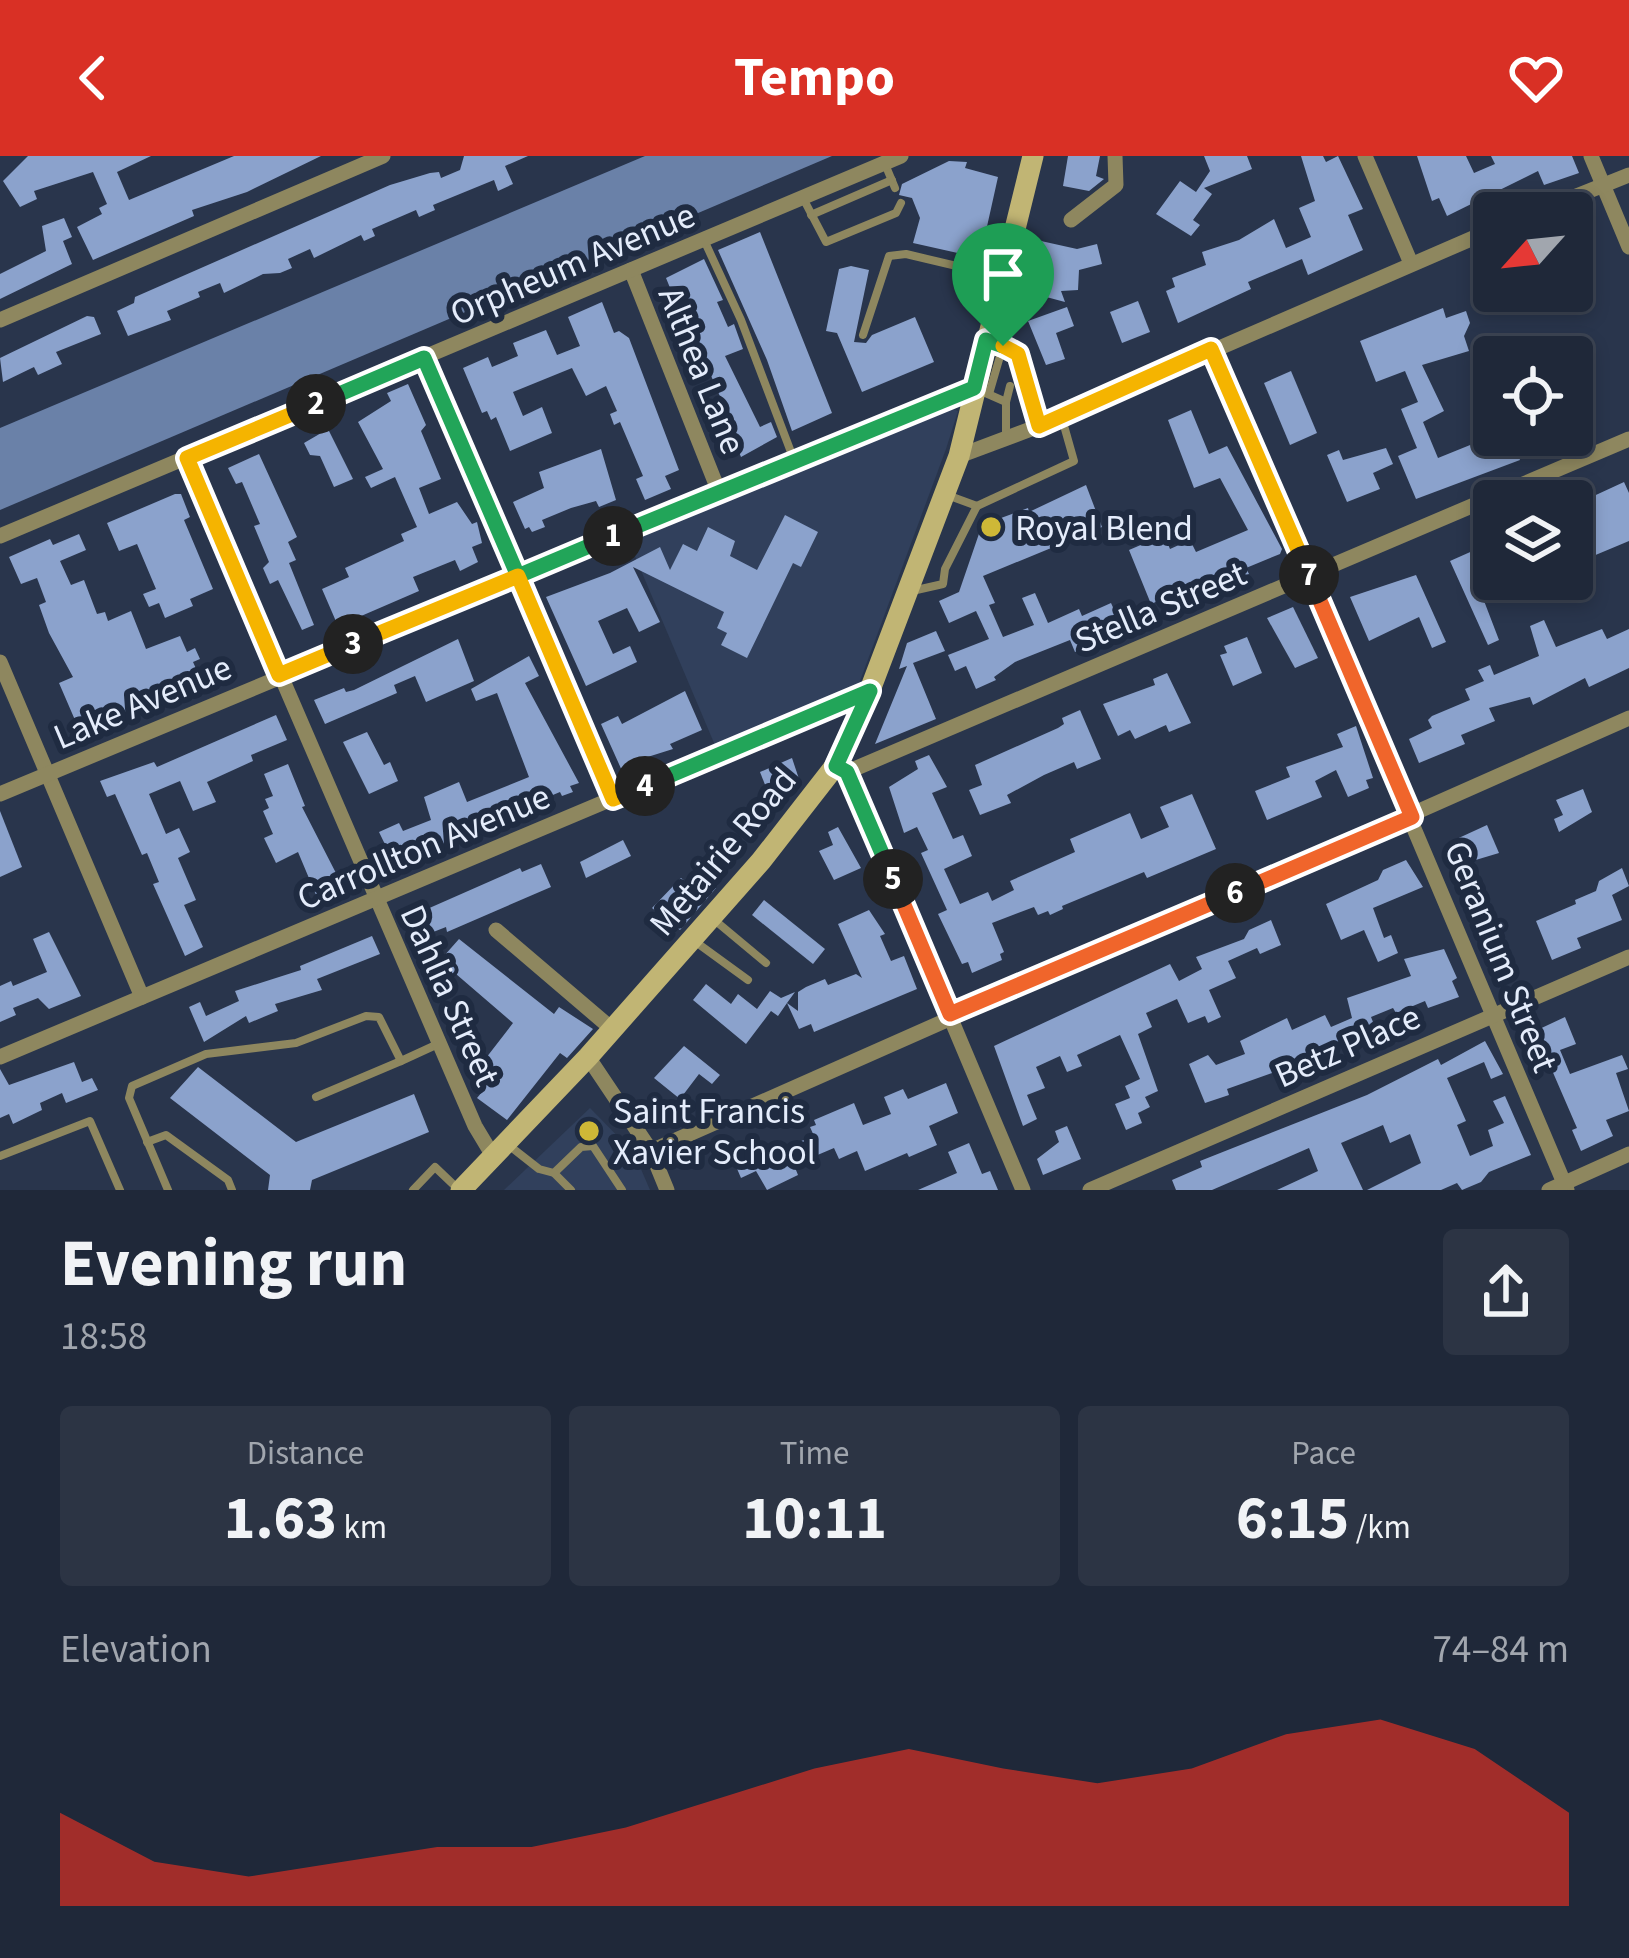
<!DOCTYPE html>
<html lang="en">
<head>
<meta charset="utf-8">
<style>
	body { margin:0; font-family:"Source Sans 3",sans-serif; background:#2c3444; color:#f1f3f6; height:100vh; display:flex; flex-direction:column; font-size:45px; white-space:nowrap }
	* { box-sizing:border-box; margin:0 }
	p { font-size:39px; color:#a1a6ae }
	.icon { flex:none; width:66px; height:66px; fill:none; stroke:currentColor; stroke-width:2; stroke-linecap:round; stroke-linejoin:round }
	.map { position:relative; height:1034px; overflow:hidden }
	.sheet { display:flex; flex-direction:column; background:#1f2839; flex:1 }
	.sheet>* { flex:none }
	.needle { width:78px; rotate:243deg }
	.fabs { position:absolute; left:1473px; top:36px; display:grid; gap:24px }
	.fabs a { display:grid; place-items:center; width:120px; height:120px; border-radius:12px; background:#1f2839; box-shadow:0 6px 18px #0003,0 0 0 3px #3c4453; font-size:60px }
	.pin { position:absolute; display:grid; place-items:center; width:102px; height:102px; color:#fff; margin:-123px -51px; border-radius:50% 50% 50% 0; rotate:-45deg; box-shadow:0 0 12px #0007 }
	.pin .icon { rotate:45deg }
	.km { position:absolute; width:60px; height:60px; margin:-30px; border-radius:50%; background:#222; color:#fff; font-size:33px; line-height:60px; text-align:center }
	.round { display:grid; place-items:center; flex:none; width:126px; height:126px; border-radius:12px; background:#2c3444 }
	.head { display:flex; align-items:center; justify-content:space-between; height:204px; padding:0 60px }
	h1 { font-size:66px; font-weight:700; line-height:90px }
	.figures { display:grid; grid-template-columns:repeat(3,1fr); gap:18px; height:204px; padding:12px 60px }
	.figures div { display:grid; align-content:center; border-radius:12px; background:#2c3444; text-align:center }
	.figures b { font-size:60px; font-weight:700 }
	.figures small { font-size:33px; font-weight:400 }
	.figures p { font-size:33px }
	.chart { height:336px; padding:24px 60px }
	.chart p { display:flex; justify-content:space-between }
	.chart svg { width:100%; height:216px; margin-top:12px; fill:#d93025; opacity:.7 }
	header { display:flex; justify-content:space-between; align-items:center; height:156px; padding:0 60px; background:#d93025; color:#fff; font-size:54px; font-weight:700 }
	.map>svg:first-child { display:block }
	.built { fill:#31405c }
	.water { fill:#6a81a8 }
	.building { fill:#8ba2cc }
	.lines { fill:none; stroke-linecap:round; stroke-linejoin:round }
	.service { stroke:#8e875f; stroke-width:8 }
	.minor { stroke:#8e875f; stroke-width:15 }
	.secondary { stroke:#c1b574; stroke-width:21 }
	.split-1-casing { stroke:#fff; stroke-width:24 }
	.split-2-casing { stroke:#fff; stroke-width:24 }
	.split-3-casing { stroke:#fff; stroke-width:24 }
	.split-4-casing { stroke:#fff; stroke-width:24 }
	.split-5-casing { stroke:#fff; stroke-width:24 }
	.split-6-casing { stroke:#fff; stroke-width:24 }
	.split-7-casing { stroke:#fff; stroke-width:24 }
	.split-8-casing { stroke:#fff; stroke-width:24 }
	.split-1 { stroke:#22a559; stroke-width:15 }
	.split-2 { stroke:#22a559; stroke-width:15 }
	.split-3 { stroke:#f5b400; stroke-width:15 }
	.split-4 { stroke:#f5b400; stroke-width:15 }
	.split-5 { stroke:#22a559; stroke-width:15 }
	.split-6 { stroke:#f0652b; stroke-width:15 }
	.split-7 { stroke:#f0652b; stroke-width:15 }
	.split-8 { stroke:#f5b400; stroke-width:15 }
	.poi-dot { fill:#ceb837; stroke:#1f2b41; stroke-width:4.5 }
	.labels { text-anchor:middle; stroke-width:12; stroke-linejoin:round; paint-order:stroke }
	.street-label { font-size:36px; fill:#e4ecfb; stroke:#1f2b41 }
	.poi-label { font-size:36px; fill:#e4ecfb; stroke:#1f2b41; text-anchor:start }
</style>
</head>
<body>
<header><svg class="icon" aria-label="back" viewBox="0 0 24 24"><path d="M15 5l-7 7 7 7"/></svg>Tempo<svg class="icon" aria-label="heart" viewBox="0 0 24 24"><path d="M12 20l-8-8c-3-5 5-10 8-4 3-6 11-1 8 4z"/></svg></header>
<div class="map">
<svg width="1629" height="1034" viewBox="0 0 1629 1034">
	<rect width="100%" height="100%" fill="#29354c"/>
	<g class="built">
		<path d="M947 251 958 255 946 293 857 533 717 594 629 386Z"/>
		<path d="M590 952 634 997 650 1034H504Z"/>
	</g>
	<path class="water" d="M645 0H832L0 354V272Z"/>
	<g class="building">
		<path d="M28 0H151L117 16 129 44 234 0H321L247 36 192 54 194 60 93 104 77 71 102 58 99 52 107 48 93 16 34 35 37 43 20 51 3 25Z"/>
		<path d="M464 0H528L505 10 513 28 498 35 494 24 433 49 435 54 419 61 416 54 372 73 375 80 364 85 361 79 314 102 310 93 288 103 292 112 280 117 263 118 224 137 220 127 198 136 200 141 167 155 171 164 128 180 117 155 134 147 135 141 390 29 430 17 439 16 441 22 460 14Z"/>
		<path d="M1068 0H1100L1096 20 1104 23 1089 35 1063 30Z"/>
		<path d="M1204 0H1247L1252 13 1204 32 1212 38 1193 64 1200 69 1191 80 1156 58 1180 25 1196 36 1210 15Z"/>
		<path d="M1301 0H1323L1326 6 1338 0 1363 53 1348 59 1363 94 1308 119 1302 103 1248 126 1251 133 1178 167 1166 135 1175 131 1172 122 1206 109 1202 96 1239 84 1274 63 1286 92 1311 81 1299 52 1315 45Z"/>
		<path d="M1417 0H1466L1474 17 1495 8 1491 0H1572L1579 17 1544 29 1538 15 1447 60 1439 42 1432 45Z"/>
		<path d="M949 5 967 6 965 12 998 21 980 102 913 87 920 62 912 42 899 39 902 28Z"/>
		<path d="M64 62 72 81 63 85 72 108 0 143V118L46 95 42 70Z"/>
		<path d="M760 76 832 257 792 275 767 204 718 94Z"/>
		<path d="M1041 85 1077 93 1097 88 1102 108 1079 114 1078 134 1061 135 1065 146 1035 138 1038 127 1032 126Z"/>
		<path d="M704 103 723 144 717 146 728 171 734 168 743 193 725 200 760 271 771 266 777 281 741 301 734 284 738 282 706 208 702 210 666 122Z"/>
		<path d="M851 110 869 114 854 186 866 187 872 179 915 161 934 206 862 236 837 177 826 175 839 113Z"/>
		<path d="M1138 145 1150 176 1122 187 1110 156Z"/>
		<path d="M602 146 614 177 619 175 629 182 679 314 665 320 671 333 645 344 636 323 643 320 620 266 614 269 610 258 617 255 606 230 586 240 572 212 513 236 523 260 542 251 552 277 510 295 496 261 491 264 487 255 482 257 463 212 488 201 492 211 518 200 513 187 546 174 557 199 580 190 568 161Z"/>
		<path d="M1067 151 1074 170 1056 177 1065 203 1046 209 1028 165Z"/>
		<path d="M1443 152 1446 162 1466 155 1470 167 1464 180 1469 195 1422 209 1444 255 1423 266 1438 302 1480 285 1475 272 1494 265V279H1559L1517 296 1520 304 1416 343 1398 300 1417 292 1401 253 1418 246 1405 215 1376 226 1360 185Z"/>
		<path d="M87 160 94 161 101 178 56 196 62 208 38 219 34 211 3 226 0 202Z"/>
		<path d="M1291 215 1317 277 1290 289 1264 227Z"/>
		<path d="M408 228 426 269 421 275 441 323 419 332 429 358 457 346 472 368 477 366 482 387 472 391 478 406 460 415 455 404 413 421 419 435 338 470 322 433 349 421 345 412 404 385 401 378 417 371 395 321 371 332 365 321 383 313 358 266 391 245 387 237Z"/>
		<path d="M1191 254 1209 298 1227 290 1282 393 1280 398 1246 412 1249 418 1235 423 1233 417 1211 427 1209 435 1192 443 1186 433 1151 448 1129 394 1164 379 1170 393 1190 384 1196 396 1248 374 1220 322 1194 332 1168 264Z"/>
		<path d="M328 273 353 323 334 331 320 300 310 299 304 287Z"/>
		<path d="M1386 292 1393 308 1373 317 1380 333 1347 346 1327 299 1339 294 1343 304Z"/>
		<path d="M601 293 616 344 599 351 596 345 571 352 542 364 545 371 532 376 529 371 525 373 513 346 544 332 539 316Z"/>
		<path d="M259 298 297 381 288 386 296 404 289 407 314 469 302 474 278 424 270 428 263 412 269 406 254 370 260 368 242 326 236 328 228 312Z"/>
		<path d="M1624 326 1629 337V385L1586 403 1596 427 1552 445 1545 430 1572 423V350Z"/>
		<path d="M1086 329 1102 371 983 420 995 447 989 449 1003 481 1034 469 1022 442 1035 437 1048 467 1079 453 1082 460 1111 447 1121 469 1075 496 1070 484 1015 506 994 521 996 524 976 533 966 510 955 515 948 499 989 483 976 455 949 467 939 445 959 436 982 369 1028 352 1029 356Z"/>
		<path d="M175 338H181L190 361 184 364 213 433 190 443 193 450 165 462 159 447 149 451 143 438 156 433 137 388 119 395 107 367Z"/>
		<path d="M785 359 818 376 801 411 793 407 747 502 721 489 727 477 717 472 724 456 633 411 660 466 639 476 627 452 598 465 613 498 630 490 637 506 586 530 546 441 610 417 660 391 670 414 683 388 697 395 708 371 735 385 730 400 757 414Z"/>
		<path d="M79 378 86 394 60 405 71 429 84 424 97 458 105 456 108 465 131 455 146 493 180 480 187 496 195 492 200 503 193 506 203 528 123 561 120 553 78 571 59 527 73 521 49 477 39 449 46 446 37 422 21 428 9 401 50 383 53 389Z"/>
		<path d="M1489 378 1494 381V432L1481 437 1499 484 1488 489 1450 405 1477 393 1476 383Z"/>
		<path d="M1416 419 1446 486 1432 492 1419 461 1369 485 1350 441Z"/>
		<path d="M1293 451 1318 502 1295 512 1267 462Z"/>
		<path d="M1544 464 1556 491 1602 473 1607 483 1629 473V512L1589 531 1585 522 1533 549 1530 541 1489 552 1495 565 1461 579 1465 588 1419 607 1409 583 1432 572 1428 564 1432 560 1470 544 1465 533 1484 525 1478 514 1490 509 1494 519 1539 500 1530 470Z"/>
		<path d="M936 475 945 495 913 507 936 563 875 588 907 510 899 513 907 487Z"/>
		<path d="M1247 481 1262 517 1233 530 1220 499 1227 497 1224 490Z"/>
		<path d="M458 483 474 525 426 546 415 520 394 529 397 537 325 568 314 544 344 532 346 536 354 534Z"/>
		<path d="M529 500 539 520 525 527 579 627 570 630 573 636 562 640 560 636 505 659 508 665 480 677 483 682 465 689 461 680 395 709 379 676 399 667 403 675 431 664 424 641 459 626 467 646 529 621 497 537 476 545 471 533Z"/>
		<path d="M1167 517 1191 567 1169 576 1166 569 1135 583 1130 574 1118 580 1103 548 1155 529 1153 523Z"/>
		<path d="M685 535 702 574 670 588 673 593 638 604 640 609 623 617 601 568 618 560 622 568Z"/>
		<path d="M1080 554 1101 603 1077 613 1074 606 1044 619 1007 639 1011 647 980 659 969 634 982 629 975 609 1058 572 1064 568 1062 562Z"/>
		<path d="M276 559 287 584 251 599 253 605 207 626 216 646 193 655 180 625 149 638 166 678 179 672 190 696 178 702 196 744 184 749 203 791 185 800 153 728 159 726 147 697 142 699 115 638 107 641 100 625 154 606 157 611Z"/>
		<path d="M1356 570 1373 622 1366 624 1369 632 1348 641 1336 614 1315 625 1322 641 1267 664 1255 635 1290 621 1286 611 1343 591 1337 578Z"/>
		<path d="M367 576 384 609 390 606 398 625 369 638 343 586Z"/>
		<path d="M929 599 947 631 932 637 953 683 963 679 972 700 944 713 960 748 988 736 992 745 1014 734 1010 725 1075 696 1070 683 1130 657 1141 683 1169 671 1160 651 1192 638 1216 693 1147 722 1144 716 1062 750 1063 753 1050 759 1048 755 1038 759 1034 751 992 767 1004 796 1000 798 1002 804 972 817 968 806 962 808 938 758 947 754 921 697 928 694 917 671 904 677 889 631 918 613 915 605Z"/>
		<path d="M792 602 800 626 769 639 760 616Z"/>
		<path d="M288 608 305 650 302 651 338 721 334 723 341 737 319 746 298 696 276 707 264 682 273 678 263 655 269 652 265 643 273 640 264 618Z"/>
		<path d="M1583 633 1592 656 1559 676 1554 663 1563 659 1556 644Z"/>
		<path d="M0 655 22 711 0 721Z"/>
		<path d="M1487 669 1499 697 1459 709 1450 686Z"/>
		<path d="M838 671 861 712 834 724 819 695 833 689 828 676Z"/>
		<path d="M623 684 631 700 586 722 580 706Z"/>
		<path d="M1406 704 1423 731 1373 752 1384 782 1391 779 1398 797 1378 806 1364 774 1341 784 1326 748 1378 724 1383 714Z"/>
		<path d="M541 708 551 731 447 776 446 771 418 782 409 761 520 712 522 716Z"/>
		<path d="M1622 712 1629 730 1612 739 1622 764 1577 782 1581 792 1552 804 1536 765 1576 748 1575 744 1596 735 1599 725Z"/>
		<path d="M698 717 716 732 680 774 652 752 681 722 689 728Z"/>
		<path d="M764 744 825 793 813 808 752 759Z"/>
		<path d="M869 754 885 778 880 780 891 805 904 800 917 833 814 876 811 868 799 873 787 847 778 860 771 855 746 888 693 844 706 828 731 848 738 838 757 853 770 835 781 842 795 836 787 847 798 855V836L806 831 825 823 828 829 856 818 862 822 838 768Z"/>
		<path d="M1271 764 1281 789 1260 798 1257 792 1228 805 1236 822 1209 834 1221 861 1208 867 1205 860 1188 867 1177 843 1146 857 1152 871 1138 878 1158 935 1145 941 1150 951 1138 957 1142 967 1126 974 1115 948 1130 942 1125 930 1140 923 1120 879 1077 899 1082 910 1067 916 1060 900 1036 911 1045 932 1027 939 1037 963 1023 970 994 890 1170 808 1179 825 1202 813 1196 801 1244 783 1249 774Z"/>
		<path d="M49 776 81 840 49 853 38 842 13 852 16 859 0 866V830L11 825 13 830 47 816 33 783Z"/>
		<path d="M372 780 380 798 317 823 322 834 275 848 278 855 249 867 246 860 204 886 189 851 200 846 206 860 239 845 235 835 301 814 300 810Z"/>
		<path d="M459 783 554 858 559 851 593 873 567 902 560 897 507 964 477 942 482 936 456 879 486 902 513 867 456 818 451 823 436 809Z"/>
		<path d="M1444 793 1457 822 1452 825 1459 841 1428 852 1425 845 1396 857 1393 852 1371 861 1375 871 1337 886 1340 893 1227 933 1229 939 1205 947 1189 908 1208 899 1216 909 1245 898 1240 885 1287 862 1292 874 1325 859 1331 871 1352 862 1347 842 1411 820 1404 803Z"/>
		<path d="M1565 861 1576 888 1560 894 1570 918 1622 899 1628 913 1616 917 1629 955 1606 964 1613 980 1581 995 1572 974 1577 972 1548 905 1541 907 1533 876Z"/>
		<path d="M1485 885 1503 918 1491 923 1484 906 1447 922 1466 965 1457 969 1470 1000 1493 990 1488 974 1504 967 1493 945 1505 940 1531 999 1489 1016 1481 1026 1462 1034 1457 1027 1441 1034H1367L1421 1007 1410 978 1390 987 1383 969 1341 987 1363 1034H1277L1318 1015 1309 992 1212 1034H1176L1172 1024 1202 1011 1200 1005 1367 939 1438 903 1441 909Z"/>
		<path d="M684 890 720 919 712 928 699 918 680 943 654 922Z"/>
		<path d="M74 906 82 926 92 922 98 934 66 947 62 937 40 947 42 954 13 968 9 958 0 962V913L9 929Z"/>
		<path d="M198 911 296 986 414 938 429 976 312 1024 310 1034H268L270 1019 170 942Z"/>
		<path d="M946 927 958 957 929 970 937 989 909 1001 907 997 865 1015 857 995 839 1003 834 992 794 1009 798 1019 767 1034 756 1015 741 1022 735 1008 783 986 786 991 814 980 810 971 816 969 814 964 854 947 863 969 891 958 884 941 903 933 908 943Z"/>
		<path d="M1067 970 1081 1003 1043 1019 1037 1003 1059 986 1055 975Z"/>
		<path d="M969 987 982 1018 990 1015 998 1034H918L957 1017 948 996Z"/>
	</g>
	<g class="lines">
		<g class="service">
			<path d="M885 8 895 32"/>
			<path d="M804 44 826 86 896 57 901 47"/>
			<path d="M811 59 892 24"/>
			<path d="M704 84 741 164 794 304"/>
			<path d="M863 179 889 100 906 98 999 120"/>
			<path d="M990 186 1019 198 1039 269"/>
			<path d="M981 235 1006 246V282"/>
			<path d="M989 238 1003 190"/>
			<path d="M1006 246 1010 230"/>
			<path d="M947 339 977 350 1074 305 1061 259"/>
			<path d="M912 435 943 428 945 413 977 350"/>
			<path d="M712 762 766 807"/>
			<path d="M693 784 748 824"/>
			<path d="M316 941 401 905"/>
			<path d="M147 986 166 979 228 1024 232 1034"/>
			<path d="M507 988 539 1013 554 1017 581 991 593 990 622 1034"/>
			<path d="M0 1000 90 965 120 1034"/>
			<path d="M554 1017 571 1034"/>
			<path d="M168 1034 129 942 132 930 206 898 296 887 366 860 379 861 401 905 438 888"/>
			<path d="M413 1034 435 1011 458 1033"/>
		</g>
		<g class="minor">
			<path d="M1365 0 1410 105"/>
			<path d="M1591 0 1629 91"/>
			<path d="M1534 57 1629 19"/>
			<path d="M1071 64 1116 29 1115 0"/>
			<path d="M631 114 719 336"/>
			<path d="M0 164 383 0"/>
			<path d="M1211 193 1567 1034"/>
			<path d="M424 203 613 643"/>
			<path d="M959 300 1039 270 1494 73"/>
			<path d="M187 302 475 970 493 1000"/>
			<path d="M0 380 901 0"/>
			<path d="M0 506 142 841"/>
			<path d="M838 611 847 616 1023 1034"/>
			<path d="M847 616 1629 283"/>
			<path d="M0 638 974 232"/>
			<path d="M496 774 612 873"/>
			<path d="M0 901 870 534"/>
			<path d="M588 901 651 995 667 1034"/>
			<path d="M651 995 1629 562"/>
			<path d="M1090 1034 1629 801"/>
			<path d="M1549 1034 1629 998"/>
		</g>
		<path class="secondary" d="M461 1034 588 901 761 705 835 610 870 534 959 300 1033 0"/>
	</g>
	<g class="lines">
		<g class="split-1-casing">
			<path id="split-1" d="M613 380 974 232 986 184 1003 190"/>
		</g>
		<g class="split-2-casing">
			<path id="split-2" d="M316 248 424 202 518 420 613 380"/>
		</g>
		<g class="split-3-casing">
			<path id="split-3" d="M316 248 187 302 279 519 353 488"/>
		</g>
		<g class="split-4-casing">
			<path id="split-4" d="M353 488 518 420 613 643 645 630"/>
		</g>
		<g class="split-5-casing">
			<path id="split-5" d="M645 630 870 535 836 610 847 616 893 723"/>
		</g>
		<g class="split-6-casing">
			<path id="split-6" d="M893 723 950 858 1235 737"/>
		</g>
		<g class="split-7-casing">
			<path id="split-7" d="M1235 737 1412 661 1309 419"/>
		</g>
		<g class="split-8-casing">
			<path id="split-8" d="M1003 190 1018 198 1039 270 1211 193 1309 419"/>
		</g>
		<use href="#split-1" class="split-1"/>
		<use href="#split-2" class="split-2"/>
		<use href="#split-3" class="split-3"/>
		<use href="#split-4" class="split-4"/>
		<use href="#split-5" class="split-5"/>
		<use href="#split-6" class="split-6"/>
		<use href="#split-7" class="split-7"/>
		<use href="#split-8" class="split-8"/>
	</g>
	<g class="poi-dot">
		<circle cx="991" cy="371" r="12"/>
		<circle cx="589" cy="975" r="12"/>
	</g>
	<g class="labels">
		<g class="street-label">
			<text transform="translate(572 107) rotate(-23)" y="13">Orpheum Avenue</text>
			<text transform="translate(703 214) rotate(68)" y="13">Althea Lane</text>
			<text transform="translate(1160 450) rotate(-23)" y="13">Stella Street</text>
			<text transform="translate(142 545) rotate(-23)" y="13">Lake Avenue</text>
			<text transform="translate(423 690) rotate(-23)" y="13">Carrollton Avenue</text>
			<text transform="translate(722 695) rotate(-50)" y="13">Metairie Road</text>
			<text transform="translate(1502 800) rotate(68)" y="13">Geranium Street</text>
			<text transform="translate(451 839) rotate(66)" y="13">Dahlia Street</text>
			<text transform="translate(1347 889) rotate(-24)" y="13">Betz Place</text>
		</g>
		<g class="poi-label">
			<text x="1015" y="384">Royal Blend</text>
			<text x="613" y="967">Saint Francis<tspan x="613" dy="41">Xavier School</tspan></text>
		</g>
	</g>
</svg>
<div class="fabs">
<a><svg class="needle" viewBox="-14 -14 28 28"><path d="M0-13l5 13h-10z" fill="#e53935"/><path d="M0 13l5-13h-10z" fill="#a1a6ae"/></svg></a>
<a><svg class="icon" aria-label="locate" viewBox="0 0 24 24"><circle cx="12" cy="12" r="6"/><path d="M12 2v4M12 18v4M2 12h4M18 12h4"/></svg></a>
<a><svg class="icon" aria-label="layers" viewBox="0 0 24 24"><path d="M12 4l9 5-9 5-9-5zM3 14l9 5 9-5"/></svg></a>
</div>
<div class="pin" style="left:1003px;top:190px;background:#1e9e55"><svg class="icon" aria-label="arrive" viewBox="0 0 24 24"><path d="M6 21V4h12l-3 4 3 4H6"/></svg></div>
<b class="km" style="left:613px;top:380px">1</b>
<b class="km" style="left:316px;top:248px">2</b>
<b class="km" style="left:353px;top:488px">3</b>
<b class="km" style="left:645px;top:630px">4</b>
<b class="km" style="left:893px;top:723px">5</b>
<b class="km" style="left:1235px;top:737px">6</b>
<b class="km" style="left:1309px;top:419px">7</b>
</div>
<section class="sheet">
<div class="head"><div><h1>Evening run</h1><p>18:58</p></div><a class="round"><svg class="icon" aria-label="share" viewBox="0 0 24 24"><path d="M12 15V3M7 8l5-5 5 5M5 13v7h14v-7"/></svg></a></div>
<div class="figures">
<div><p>Distance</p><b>1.63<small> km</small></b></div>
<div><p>Time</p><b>10:11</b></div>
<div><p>Pace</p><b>6:15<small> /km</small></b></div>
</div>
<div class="chart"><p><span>Elevation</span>74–84 m</p>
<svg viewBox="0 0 160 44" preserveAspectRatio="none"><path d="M0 44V25L10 35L20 38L30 35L40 32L50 32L60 28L70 22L80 16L90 12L100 16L110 19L120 16L130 9L140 6L150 12L160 25V44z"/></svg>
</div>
</section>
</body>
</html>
